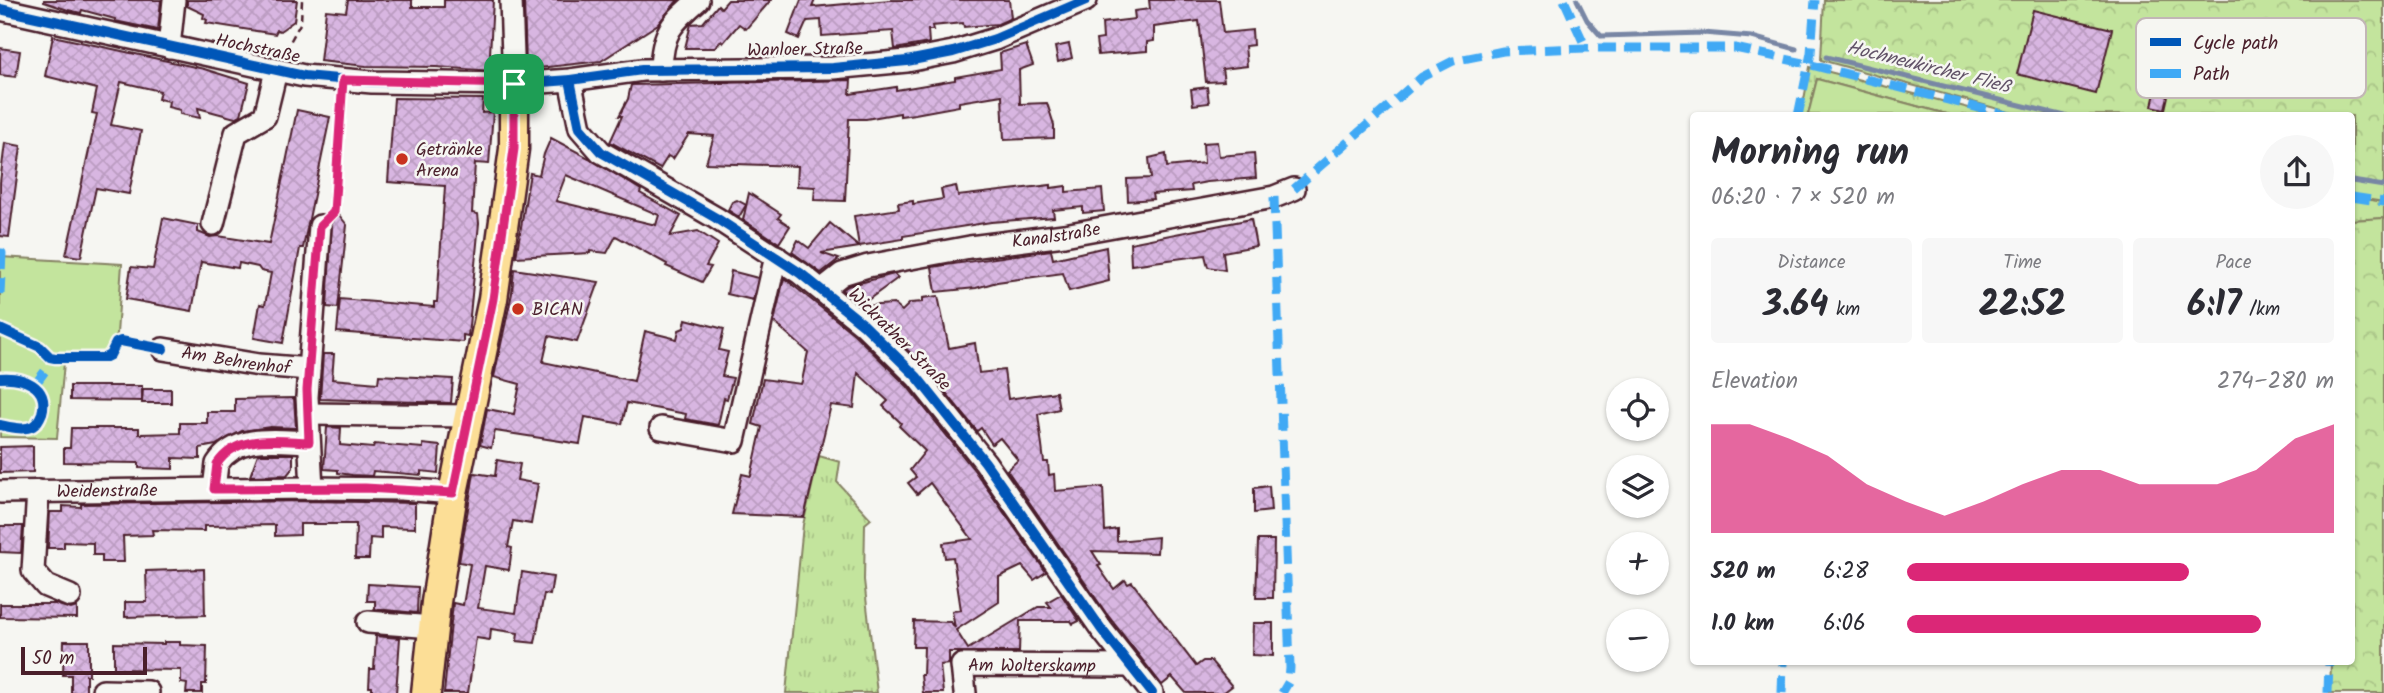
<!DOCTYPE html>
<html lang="en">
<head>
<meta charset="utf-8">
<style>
	body { margin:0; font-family:Kalam,sans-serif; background:#f7f7f7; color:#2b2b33; height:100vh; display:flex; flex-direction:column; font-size:26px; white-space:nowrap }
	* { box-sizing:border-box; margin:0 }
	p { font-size:23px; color:#7c7c81 }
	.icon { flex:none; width:38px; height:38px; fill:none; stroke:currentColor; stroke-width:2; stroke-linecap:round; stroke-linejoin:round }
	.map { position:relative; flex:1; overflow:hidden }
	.drawer { position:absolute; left:1690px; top:112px; width:665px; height:553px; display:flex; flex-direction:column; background:#fff; border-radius:7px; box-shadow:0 2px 5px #0004 }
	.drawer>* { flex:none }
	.controls { position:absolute; left:1606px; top:378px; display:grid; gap:14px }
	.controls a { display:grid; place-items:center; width:63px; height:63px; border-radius:50%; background:#fff; box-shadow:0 2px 5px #0004; font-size:35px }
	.scale { position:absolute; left:21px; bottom:18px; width:126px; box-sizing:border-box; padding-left:7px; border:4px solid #4a1f2b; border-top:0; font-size:19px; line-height:24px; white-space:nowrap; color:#4a1f2b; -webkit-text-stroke:5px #f6f6f2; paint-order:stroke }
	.pin { position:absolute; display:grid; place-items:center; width:60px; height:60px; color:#fff; margin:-30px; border-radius:14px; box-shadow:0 4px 10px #0006 }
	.round { display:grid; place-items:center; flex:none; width:74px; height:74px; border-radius:37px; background:#f7f7f7 }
	.head { display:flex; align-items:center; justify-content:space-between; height:119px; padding:0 21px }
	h1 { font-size:38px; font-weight:600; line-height:52px }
	.stats { display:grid; grid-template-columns:repeat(3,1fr); gap:10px; height:119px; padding:7px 21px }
	.stats div { display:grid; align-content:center; border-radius:7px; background:#f7f7f7; text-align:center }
	.stats b { font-size:35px; font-weight:600 }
	.stats small { font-size:19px; font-weight:400 }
	.stats p { font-size:19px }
	.chart { height:196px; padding:14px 21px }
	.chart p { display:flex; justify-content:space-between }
	.chart svg { width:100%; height:126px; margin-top:7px; fill:#db2777; opacity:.7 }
	ul { padding:0 21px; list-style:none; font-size:23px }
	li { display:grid; grid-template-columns:112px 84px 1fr; align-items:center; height:52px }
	li i { height:18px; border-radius:9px; background:#db2777 }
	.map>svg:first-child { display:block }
	.grass { fill:url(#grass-tufts); stroke:#868264; stroke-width:2 }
	.forest { fill:url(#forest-crowns); stroke:#868264; stroke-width:2 }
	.park { fill:#c3e49d; stroke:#868264; stroke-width:2 }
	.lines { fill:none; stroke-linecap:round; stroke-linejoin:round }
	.stream { stroke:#7886a4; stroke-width:5 }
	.building { fill:url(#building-cross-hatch); stroke:#4a1f2b; stroke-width:2; fill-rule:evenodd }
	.minor-casing { stroke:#4a1f2b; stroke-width:26 }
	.major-casing { stroke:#4a1f2b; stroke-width:33 }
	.path { stroke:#4a1f2b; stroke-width:2.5; stroke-dasharray:7 5; stroke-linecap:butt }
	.minor { stroke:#f6f6f2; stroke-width:21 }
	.major { stroke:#fcde96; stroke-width:28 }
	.quiet { stroke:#3fa9f5; stroke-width:9; stroke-dasharray:18 9; stroke-linecap:butt }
	.cycleway-casing { stroke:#f6f6f2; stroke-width:15 }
	.cycleway { stroke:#0057b8; stroke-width:10 }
	.route-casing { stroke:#fff; stroke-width:14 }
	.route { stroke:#db2777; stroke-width:9 }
	.poi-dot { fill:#c8321e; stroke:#f6f6f2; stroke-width:2.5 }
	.labels { text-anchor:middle; stroke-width:5; stroke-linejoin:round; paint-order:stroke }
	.street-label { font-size:18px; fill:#4a1f2b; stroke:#f6f6f2 }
	.poi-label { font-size:18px; fill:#4a1f2b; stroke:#f6f6f2; text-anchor:start }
	.water-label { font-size:19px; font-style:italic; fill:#615267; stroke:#f6f6f2 }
	.key { fill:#f6f6f2; stroke:#c2b6b6; stroke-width:2 }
	.key-label { font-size:19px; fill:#4a1f2b }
</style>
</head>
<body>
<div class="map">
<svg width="2384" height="693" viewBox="0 0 2384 693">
	<defs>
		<pattern id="grass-tufts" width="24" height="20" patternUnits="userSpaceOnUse" patternTransform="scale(1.75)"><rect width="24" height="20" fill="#c3e49d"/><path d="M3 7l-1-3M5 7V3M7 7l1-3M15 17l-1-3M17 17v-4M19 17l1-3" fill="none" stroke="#a9c387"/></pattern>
		<pattern id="forest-crowns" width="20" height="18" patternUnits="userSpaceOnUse" patternTransform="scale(1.75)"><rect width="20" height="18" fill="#c3e49d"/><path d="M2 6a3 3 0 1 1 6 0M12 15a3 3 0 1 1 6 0" fill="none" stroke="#a9c387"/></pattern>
		<pattern id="building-cross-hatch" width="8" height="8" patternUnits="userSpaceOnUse" patternTransform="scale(1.75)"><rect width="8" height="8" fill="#d8b6e1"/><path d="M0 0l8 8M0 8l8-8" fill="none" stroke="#bb9cc1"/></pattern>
	</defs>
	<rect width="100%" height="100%" fill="#f6f6f2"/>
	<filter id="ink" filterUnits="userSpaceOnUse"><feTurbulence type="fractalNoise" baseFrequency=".0143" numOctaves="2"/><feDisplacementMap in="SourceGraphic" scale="14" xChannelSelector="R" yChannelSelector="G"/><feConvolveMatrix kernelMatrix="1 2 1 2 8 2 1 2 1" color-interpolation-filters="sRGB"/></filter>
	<g filter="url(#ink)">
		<g class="grass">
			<path d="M1810 67 1996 115H1950L1817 79 1808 115 1801 116Z"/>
			<path d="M2352 197 2384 202V218L2352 220Z"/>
			<path d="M819 456 840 462 837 482 871 519 865 524 864 580 877 693H786L803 525Z"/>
		</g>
		<g class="forest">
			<path d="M1824 0H2384V202L2352 197V116L2020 115 1821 60Z"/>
			<path d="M2384 218V693H2330L2331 662H2352V220Z"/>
		</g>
		<g class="park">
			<path d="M1817 79 1950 115H1808Z"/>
			<path d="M0 257 122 264 117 334 104 353 65 352 57 438 0 437Z"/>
		</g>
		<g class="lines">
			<g class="stream">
				<path d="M1577 0 1587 20 1601 36 1703 33 1752 37 1796 49"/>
				<path d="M1826 57 2065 116"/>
				<path d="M2352 181 2384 186"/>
			</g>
		</g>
		<g class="building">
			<path d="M44 0H161L158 30 115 21V19L82 10 81 13 68 10 44 2Z"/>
			<path d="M187 0H297L294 21 280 31 277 30 275 34 206 23 207 20 203 18 204 14 187 6Z"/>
			<path d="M348 0H412V7H444V0H493L490 54H494L493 71 436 67 366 66 320 61 326 10 346 12Z"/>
			<path d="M524 0H678L658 24 601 61 530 69 526 66Z"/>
			<path d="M728 0H771L746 29 739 24 723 43 721 41 715 48H685L691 24 703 23 718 5 721 8Z"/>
			<path d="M801 0H815L812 7 890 0H1009L1011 18 998 24 964 27 963 23 932 26 933 30H928L929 43 895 49 893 31 822 36 821 20 807 21 799 39 788 34Z"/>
			<path d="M1149 0H1219L1223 33 1252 30 1253 45 1245 46 1247 66 1222 69 1224 81 1206 82 1199 21 1154 27V41L1147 42V51L1098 55 1096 40 1103 39 1102 23 1135 19 1134 11 1150 9Z"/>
			<path d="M2033 10 2112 29 2096 94 2017 74Z"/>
			<path d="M53 36 204 69 249 83 241 115 235 118 198 108 200 118 180 114V110L168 107 169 101 158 99 160 91 121 82 111 125 141 131 129 194 96 188 81 257 66 255 97 114 92 113 97 89 45 76Z"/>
			<path d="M1069 44 1072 58 1058 62 1055 47Z"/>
			<path d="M1026 45 1033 65 1019 70 1020 104 1047 103 1054 125V138L1004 140 1002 95 959 102V106L915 114 900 116V113L866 119H849L845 201 814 200 815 187 797 186 798 166 706 163 714 136 689 134 673 159 668 156 660 169 610 142 622 116H619L628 99 631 85 851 80 850 94 896 87V90L955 80V77L1001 69 1000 53Z"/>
			<path d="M0 48 20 51 16 77 0 75Z"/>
			<path d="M1207 87 1209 103 1193 105 1191 89Z"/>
			<path d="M2155 93 2168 96 2165 109 2152 106Z"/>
			<path d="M394 98 483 99 482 113 493 112 489 164 475 163 472 213 478 214 479 223 468 336 463 335V342L337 332 340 299 434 307V302H437L445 186 388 182Z"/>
			<path d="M297 110 330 117 303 248H300L283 343 254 338 260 304 265 305 271 273 261 271 258 267 239 263 238 268 201 262 192 311 126 299 131 267 153 269 163 218 198 225V232L210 237 218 236 269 244Z"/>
			<path d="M551 138 589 158 641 190 640 193 681 216 670 236 698 231 718 244 706 266 711 267 702 282 666 266 667 264 616 236 607 253 590 251V253L516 257 530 173 539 175 544 154ZM566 175 659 215 656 225 556 201Z"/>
			<path d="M1217 142 1219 156 1254 153 1256 178 1207 182 1191 185 1192 191 1152 194 1153 199 1128 201 1127 179 1151 178 1149 158 1166 154 1167 167 1204 163 1203 143Z"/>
			<path d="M5 143 21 146 9 237 0 236V182Z"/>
			<path d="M1051 185V188L1066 186V192L1102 189 1104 211 1083 213V207L1053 210 1054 217 991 222 903 236V239L859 246 854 216 899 209 898 203 913 201V204L943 199 941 189 956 186 958 196Z"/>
			<path d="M749 193 781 214 778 218 790 226 779 243 743 220Z"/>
			<path d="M737 200 746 205 739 217 728 210 732 202Z"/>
			<path d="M339 215 347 225 338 308 327 307 332 221Z"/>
			<path d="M1251 219 1256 246 1223 252 1225 270 1208 267 1205 255 1131 265 1130 243Z"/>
			<path d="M830 223 859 247 821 253 839 259 821 273 792 252 798 240 809 248Z"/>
			<path d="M1106 247 1109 281 1069 291 1063 273 997 282 976 288 936 292 932 267 1051 250 1053 259Z"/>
			<path d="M514 269 599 282 577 342 549 336 543 362 634 381 645 331 677 339 679 330 684 328 686 319 724 329 719 350 728 352 722 376 733 378 727 399 724 398 718 425 685 419 686 414 627 403 622 424 585 417 580 444 495 431 491 448 480 445 487 409 514 414 520 384 494 377 512 293Z"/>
			<path d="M731 271 758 278 753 300 727 294Z"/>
			<path d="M894 274 898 278 861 305 842 290 848 286Z"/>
			<path d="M784 278 854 334 907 386 974 470 1046 572 1034 580 1022 566 999 577V602L956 630 968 649 1038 607H1051L1047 602 1061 594 1079 621 1073 624 1071 621H1020L1019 652H949V664L940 665 943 693H923L921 675H923L924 647H913L914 621 951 622 955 628 952 611 961 610 953 557 945 558 943 543 972 539 930 483 917 494 908 483 916 477 910 470 925 451 899 426 901 423 883 406 888 401 858 373 854 408 831 405 804 517 732 514 742 474 751 476 762 427 753 424 763 379 801 384 802 381 808 352 774 322Z"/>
			<path d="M938 296 949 348 975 343 979 373 1004 370 1008 399 1056 392 1059 409 1038 414 1044 462H1048L1049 475 1054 474 1055 491 1103 487 1105 531 1117 529V541L1158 537 1157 553 1092 551 1101 565 1098 566 1114 589 1125 580 1128 584 1132 582 1196 666 1203 661H1211L1232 686 1223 693H1186L1172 677 1162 685 1106 613 1007 470 1018 460 1000 438 992 444 981 428 977 431 926 368 862 306 894 304 902 311 910 303 923 302V298Z"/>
			<path d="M323 354H334L332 379 378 383 379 375 453 379 451 403 320 399Z"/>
			<path d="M70 386H142V401L70 400Z"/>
			<path d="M143 389H171V403H142Z"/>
			<path d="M294 398 296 428 270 427 242 431 216 445 200 448V459L173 458V469L139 468V463L64 462V448H70L71 428H139V434L180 433V423H207V412H235V399Z"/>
			<path d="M327 427 341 428 340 445 373 448 374 444 423 448V444L440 446 438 473 421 471V475L373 471 372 476 352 475 338 473V470L324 469Z"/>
			<path d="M33 446V472L0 473V447Z"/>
			<path d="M258 454H293V468L287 475 250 476Z"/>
			<path d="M497 460 520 464 517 480 538 484 531 524 513 521 508 547 512 548 509 570 485 566 478 608 516 613 522 572 553 577 550 595 544 594 535 643 517 641 518 633 491 629 490 640 476 638 468 693H444L453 603 463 605 470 564 459 562 474 473 495 476Z"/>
			<path d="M1269 486 1271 511 1254 513V488Z"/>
			<path d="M312 501 415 503V528L381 527V539L370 538 369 559H355L356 524H300V535L275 536V525L204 526V531L152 530 153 535 123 536 124 562H102V555H93V543L64 542V548H48L50 512H63V506L81 507V504Z"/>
			<path d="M0 526H23L21 553 0 552Z"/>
			<path d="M1258 540H1274L1273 598H1256Z"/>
			<path d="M204 569 205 615 125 617V602H147L146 571Z"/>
			<path d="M368 584 418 587 417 613 375 609V601H367Z"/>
			<path d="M0 604H55L71 609 77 607V618L0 617Z"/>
			<path d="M1253 623H1273V656L1252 655Z"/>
			<path d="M374 636 400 638 396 693H372V687H369L370 669H374L376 636Z"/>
			<path d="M64 641H89V675H86V693H71V675H63Z"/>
			<path d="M164 642H180V645L207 646 206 684H202V693H186L187 684 181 683V670L114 669V643L164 644Z"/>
		</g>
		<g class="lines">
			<g class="minor-casing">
				<g id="minor">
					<path d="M511 0 514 84"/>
					<path d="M0 9 304 76 372 82 514 84 570 80 642 70 833 68 907 61 953 52 995 39 1086 0"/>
					<path d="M169 47 174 0"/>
					<path d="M661 70C662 32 671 24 698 0"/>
					<path d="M570 80 580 128 601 152 716 218 800 273 863 324 917 377 985 462 1102 630 1152 693"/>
					<path d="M213 224 236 133 265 116 276 71"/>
					<path id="s1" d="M823 289 842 274 868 266 970 247 1064 235 1274 197 1294 189"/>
					<path id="s2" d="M163 349 259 365 309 369"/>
					<path d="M308 414 468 416"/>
					<path d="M661 428 734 441 776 256"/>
					<path d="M312 488 307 397 320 226"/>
					<path d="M214 489 217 464C237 433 277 441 309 442"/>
					<path d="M38 491 33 571 46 586 70 596"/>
					<path id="s3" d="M0 492 312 488 401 489 453 493"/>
					<path d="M368 622 433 627"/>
					<path d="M103 693V691L148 692"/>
					<path id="s4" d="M965 693 962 665 1130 666"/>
				</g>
			</g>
			<g class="major-casing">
				<path id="major" d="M426 693 436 602 453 493 493 299 514 149V84"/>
			</g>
			<g class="path">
				<path d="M285 51 301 22 302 0"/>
				<path d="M332 214 342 99"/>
			</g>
			<use href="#minor" class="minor"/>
			<use href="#major" class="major"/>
			<g class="quiet">
				<path d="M1564 0 1586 48"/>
				<path d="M1798 116 1811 53 1815 0"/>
				<path d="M1294 189 1422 77 1453 61 1503 51 1586 48H1735L1808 64 2010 116"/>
				<path d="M1274 197 1290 668 1289 681 1282 693"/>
				<path d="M2352 197 2384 202"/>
				<path d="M0 253H2L0 294"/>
				<path d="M34 386 45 371 50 357"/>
				<path d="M1782 693 1783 662"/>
				<path d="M2328 693 2329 662"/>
			</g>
			<g class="cycleway-casing">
				<g id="cycleway">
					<path d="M0 9 304 76 372 82 514 84 570 80 642 70 833 68 907 61 953 52 995 39 1086 0"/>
					<path d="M570 80 580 128 601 152 716 218 800 273 863 324 917 377 985 462 1102 630 1152 693"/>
					<path d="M0 329 40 347 50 357 55 358H104L110 355 116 343 121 341 163 349"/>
					<path d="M0 378C22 376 50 386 42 413 40 418 38 423 33 426 23 431 10 427 0 425"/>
				</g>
			</g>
			<use href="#cycleway" class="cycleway"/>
		</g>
	</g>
	<g class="lines" filter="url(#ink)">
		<g class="route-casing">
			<path id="route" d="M343 80 514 84V149L493 299 453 493 365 488 214 489 217 464C237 433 277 441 309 442L307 390 320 226 334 212Z"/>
		</g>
		<use href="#route" class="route"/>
	</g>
	<g class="poi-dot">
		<circle cx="402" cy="159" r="7"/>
		<circle cx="518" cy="309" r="7"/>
	</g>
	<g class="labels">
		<g class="street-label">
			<text transform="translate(258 48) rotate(12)" y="6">Hochstraße</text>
			<text transform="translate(805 49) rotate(-1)" y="6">Wanloer Straße</text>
			<text dy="6" stroke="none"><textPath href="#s1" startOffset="242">Kanalstraße</textPath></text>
			<text transform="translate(900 339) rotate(45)" y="6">Wickrather Straße</text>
			<text dy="6" stroke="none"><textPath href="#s2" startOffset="74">Am Behrenhof</textPath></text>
			<text dy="6" stroke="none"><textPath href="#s3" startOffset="107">Weidenstraße</textPath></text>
			<text dy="6" stroke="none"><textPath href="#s4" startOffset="98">Am Wolterskamp</textPath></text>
		</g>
		<g class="poi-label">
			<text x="416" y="155">Getränke<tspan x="416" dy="21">Arena</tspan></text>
			<text x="532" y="315">BICAN</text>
		</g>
		<g class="water-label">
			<text transform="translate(1929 66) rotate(14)" y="7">Hochneukircher Fließ</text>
		</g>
	</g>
	<rect x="2136" y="18" width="230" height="80" rx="10" class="key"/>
	<rect x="2150" y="38" width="31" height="8" fill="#0057b8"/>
	<rect x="2150" y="69" width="31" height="9" fill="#3fa9f5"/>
	<g class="key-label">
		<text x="2193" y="49">Cycle path</text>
		<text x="2193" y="80">Path</text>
	</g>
</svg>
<div class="controls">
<a><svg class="icon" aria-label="locate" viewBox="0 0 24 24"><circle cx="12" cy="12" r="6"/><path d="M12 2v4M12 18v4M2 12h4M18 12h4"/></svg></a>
<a><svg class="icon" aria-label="layers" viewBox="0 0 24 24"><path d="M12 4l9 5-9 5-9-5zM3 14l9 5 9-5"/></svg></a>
<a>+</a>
<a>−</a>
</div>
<div class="scale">50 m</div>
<div class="pin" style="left:514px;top:84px;background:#1e9e55"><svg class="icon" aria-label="arrive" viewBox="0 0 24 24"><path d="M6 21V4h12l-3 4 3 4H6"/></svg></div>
<section class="drawer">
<div class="head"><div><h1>Morning run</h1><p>06:20 · 7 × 520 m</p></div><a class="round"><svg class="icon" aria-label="share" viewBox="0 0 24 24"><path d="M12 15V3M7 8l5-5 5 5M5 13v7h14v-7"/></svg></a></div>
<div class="stats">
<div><p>Distance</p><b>3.64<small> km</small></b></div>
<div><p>Time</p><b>22:52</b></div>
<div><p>Pace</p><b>6:17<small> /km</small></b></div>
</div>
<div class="chart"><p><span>Elevation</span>274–280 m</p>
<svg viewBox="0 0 160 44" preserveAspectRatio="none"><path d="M0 44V6L10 6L20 11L30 17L40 27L50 33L60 38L70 33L80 27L90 22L100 22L110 27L120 27L130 27L140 22L150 11L160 6V44z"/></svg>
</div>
<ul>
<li><b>520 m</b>6:28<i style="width:66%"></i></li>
<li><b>1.0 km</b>6:06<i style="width:83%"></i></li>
</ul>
</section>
</div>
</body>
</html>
